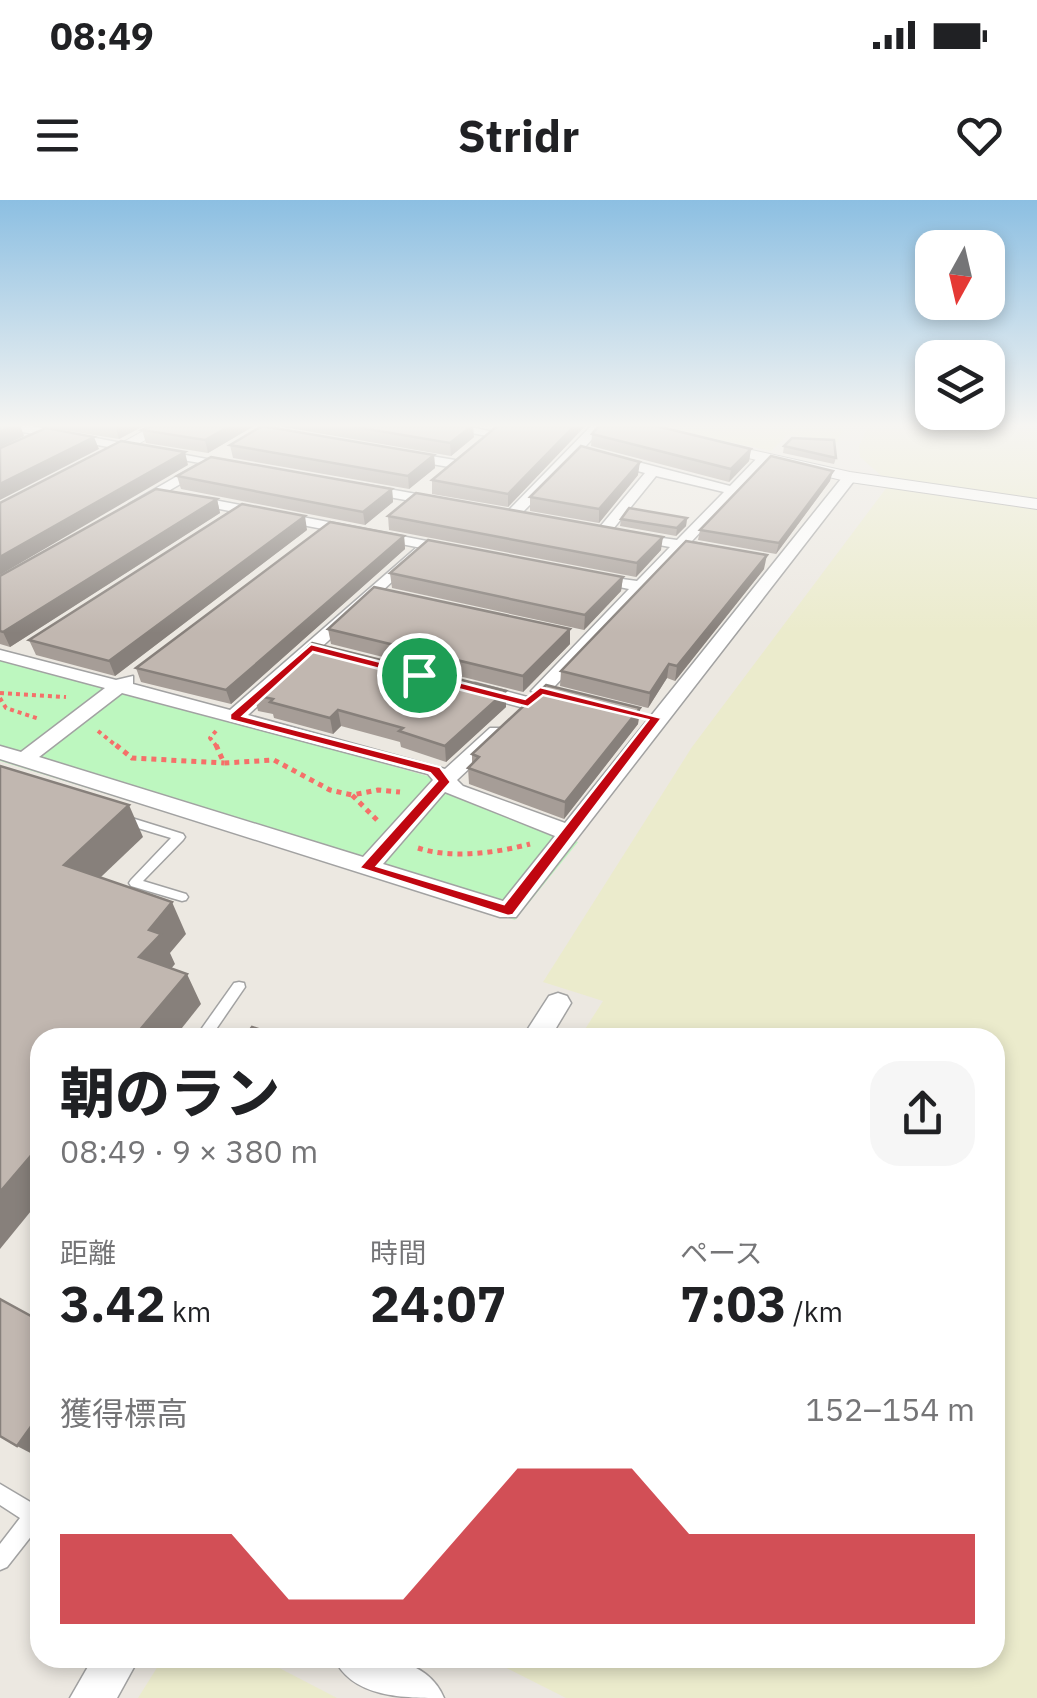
<!DOCTYPE html>
<html lang="ja">
<head>
<meta charset="utf-8">
<style>
	body { margin:0; font-family:"IBM Plex Sans","Noto Sans JP",sans-serif; background:#f6f6f6; color:#202124; height:100vh; display:flex; flex-direction:column; font-size:38px; white-space:nowrap }
	* { box-sizing:border-box; margin:0 }
	p { font-size:32px; color:#757577 }
	.icon { flex:none; width:55px; height:55px; fill:none; stroke:currentColor; stroke-width:2; stroke-linecap:round; stroke-linejoin:round }
	.map { position:relative; flex:1; overflow:hidden }
	.sheet { position:absolute; left:30px; top:828px; width:975px; height:640px; display:flex; flex-direction:column; background:#fff; border-radius:30px; box-shadow:0 5px 15px #0003 }
	.sheet>* { flex:none }
	.needle { width:65px; rotate:188deg }
	.buttons { position:absolute; left:915px; top:30px; display:grid; gap:20px }
	.buttons a { display:grid; place-items:center; width:90px; height:90px; border-radius:20px; background:#fff; box-shadow:0 5px 15px #0003; font-size:50px }
	.pin { position:absolute; display:grid; place-items:center; width:85px; height:85px; color:#fff; margin:-42px; border:5px solid #fff; border-radius:50%; box-shadow:0 2px 10px #0007 }
	.round { display:grid; place-items:center; flex:none; width:105px; height:105px; border-radius:30px; background:#f6f6f6 }
	.overview { display:flex; align-items:center; justify-content:space-between; height:170px; padding:0 30px }
	h1 { font-size:55px; font-weight:800; line-height:75px }
	.figures { display:grid; grid-template-columns:repeat(3,1fr); gap:15px; height:170px; padding:10px 30px }
	.figures div { display:grid; align-content:center }
	.figures b { font-size:50px; font-weight:800 }
	.figures small { font-size:28px; font-weight:400 }
	.figures p { font-size:28px }
	.chart { height:280px; padding:20px 30px }
	.chart p { display:flex; justify-content:space-between }
	.chart svg { width:100%; height:180px; margin-top:10px; fill:#c00610; opacity:.7 }
	.status { display:flex; justify-content:space-between; align-items:center; height:70px; padding:0 50px; background:#fff; direction:ltr }
	.status svg { height:28px; fill:currentColor }
	header { display:flex; justify-content:space-between; align-items:center; height:130px; padding:0 30px; background:#fff; font-size:45px; font-weight:800 }
	.map>svg:first-child { display:block }
	.farmland { fill:#ebebcc }
	.park { fill:#bdf7bf }
	.lines { fill:none; stroke-linecap:round; stroke-linejoin:round }
	.service-casing { stroke:#a2a2a2; stroke-width:3 }
	.minor-casing { stroke:#a2a2a2; stroke-width:3 }
	.tertiary-casing { stroke:#a2a2a2; stroke-width:2 }
	.path-far1 { stroke:#f57069; stroke-width:4; stroke-dasharray:4 4; stroke-linecap:butt }
	.path { stroke:#f57069; stroke-width:5; stroke-dasharray:5 5; stroke-linecap:butt }
	.service { fill:#fff; fill-rule:evenodd }
	.minor { fill:#fff; fill-rule:evenodd }
	.tertiary { fill:#fff; fill-rule:evenodd }
	.wall { fill:#a69d97 }
	.shaded-wall { fill:#87807b }
	.building { fill:#c1b7b0; stroke:#87807b; stroke-width:2.5 }
	.route { fill:#c00610; stroke:#fff; stroke-width:2.5; fill-rule:evenodd }
</style>
</head>
<body>
<div class="status"><b>08:49</b><svg viewBox="0 0 49 12"><path d="M0 12V9h3v3zM5 12V6h3v6zM10 12V3h3v9zM15 12V0h3v12zM26 1h20v11H26zM47 4h2v5h-2z"/></svg></div>
<header><svg class="icon" aria-label="menu" viewBox="0 0 24 24"><path d="M4 6h16M4 12h16M4 18h16"/></svg>Stridr<svg class="icon" aria-label="heart" viewBox="0 0 24 24"><path d="M12 20l-8-8c-3-5 5-10 8-4 3-6 11-1 8 4z"/></svg></header>
<div class="map">
<svg width="1037" height="1498" viewBox="0 0 1037 1498">
	<rect width="100%" height="100%" fill="#ece8e1"/>
	<g class="farmland">
		<path d="M646 223H846L837 242 788 234 771 251Z"/>
		<path d="M870 223H1037V299L884 278 860 257 859 246Z"/>
		<path d="M887 287 1037 308V1498H566L487 1458H995V838L580 837 603 801 543 782 692 547Z"/>
		<path d="M163 1458H260L337 1498H138Z"/>
	</g>
	<path class="park" d="M0 457 431 577 449 593 578 642 515 720 0 561Z"/>
	<g class="lines">
		<g class="service-casing">
			<g id="service">
				<path d="M122 615 183 634 185 637 183 640 143 681 186 694 188 697 186 700 182 701 131 686 129 683 131 680 171 638 118 622 117 619 118 616Z"/>
				<path d="M239 782 244 783 245 787 210 838H195L234 783Z"/>
				<path d="M0 1284 32 1303 40 1299V1325L7 1367 0 1370V1344L20 1318 0 1305Z"/>
			</g>
		</g>
		<g class="minor-casing">
			<g id="minor">
				<path d="M0 223H16L244 266 238 270 213 265 134 311 127 307 129 304 200 263 0 228Z"/>
				<path d="M422 223H452L498 233 492 237Z"/>
				<path d="M594 223H607L584 248 730 286 761 254 771 257 691 342 720 348V354L684 350 553 488 573 493 575 497 566 503 531 491 629 389 585 380V374L637 381 670 347 626 339V333L677 340 724 292 656 276 609 334H599V328L645 273 579 255 517 318H507V312Z"/>
				<path d="M401 251 455 260 461 264 455 268 397 258V252Z"/>
				<path d="M845 274 857 277 516 717H500L0 559V546L21 552 105 488 0 460V450L116 480 133 476V484L230 510 416 348 423 352 421 355 248 515 445 569 490 528H504V536L457 580 463 586 565 623ZM122 493 428 574 433 580 363 657 39 557ZM445 592 555 636 503 701 383 664Z"/>
				<path d="M361 284 444 299 451 303 444 307 356 291 354 288Z"/>
				<path d="M188 295 453 346 460 350 453 354 183 302V296Z"/>
				<path d="M475 483 535 499 537 503 528 509 468 493V485Z"/>
				<path d="M558 793 567 796 571 803 550 838H522L549 796Z"/>
				<path d="M93 1458H139L117 1498H70Z"/>
				<path d="M334 1458C373 1455 426 1455 444 1498 404 1498 352 1498 334 1458Z"/>
			</g>
		</g>
		<g class="tertiary-casing">
			<g id="tertiary">
				<path d="M158 223H176L102 264 89 261Z"/>
				<path d="M711 241 850 272 1037 299V309L850 282 706 248 704 245Z"/>
			</g>
		</g>
		<g class="path-far1">
			<path d="M0 493 66 497"/>
			<path d="M0 498 6 508 39 519"/>
			<path d="M98 531 119 548"/>
			<path d="M216 531 210 538 218 548"/>
		</g>
		<g class="path">
			<path d="M116 545 132 558 224 563"/>
			<path d="M216 545 224 563 274 560 330 590 352 595"/>
			<path d="M377 620 352 595 378 590 400 592"/>
			<path d="M418 648C452 659 496 653 530 644"/>
		</g>
		<use href="#service" class="service"/>
		<use href="#minor" class="minor"/>
		<use href="#tertiary" class="tertiary"/>
	</g>
	<g class="wall">
		<path d="M0 223H149L119 239 19 223 24 236 0 247Z"/>
		<path d="M259 223 208 253 146 243 142 230Z"/>
		<path d="M283 223H491L488 225 467 224 474 237 451 256 283 227Z"/>
		<path d="M588 223 508 307 432 294V280Z"/>
		<path d="M592 234 751 249 749 261 729 282 591 246Z"/>
		<path d="M230 245 434 255 435 268 409 289 233 258Z"/>
		<path d="M784 246 836 258 834 264 783 253Z"/>
		<path d="M638 275 599 323 530 311V297Z"/>
		<path d="M177 276 392 289 393 302 365 325 181 289Z"/>
		<path d="M830 281 776 354 698 340 700 330Z"/>
		<path d="M217 299 220 313 10 447 0 444V376Z"/>
		<path d="M388 316 661 350 636 377 389 330Z"/>
		<path d="M687 318 686 326 676 336 620 326 621 319Z"/>
		<path d="M307 330 115 476 36 455 29 440Z"/>
		<path d="M404 336 405 349 231 504 141 482 136 468Z"/>
		<path d="M764 369 675 481 667 478 648 508 560 486 561 471Z"/>
		<path d="M390 373 623 377 621 391 584 430 392 388Z"/>
		<path d="M328 429H570V444L523 492 331 444Z"/>
		<path d="M506 491V507L446 562 401 547 400 542 341 526 333 534 274 518 273 514 258 511 254 495Z"/>
		<path d="M640 508 638 524 564 619 469 584 468 568 472 564V554Z"/>
	</g>
	<g class="shaded-wall">
		<path d="M19 223 24 236 0 247V232Z"/>
		<path d="M121 223H149L119 239 115 226Z"/>
		<path d="M235 223H259L208 253 205 240Z"/>
		<path d="M577 223H588L508 307V294Z"/>
		<path d="M473 225 474 237 451 256 450 243Z"/>
		<path d="M94 237 99 249 0 300V284Z"/>
		<path d="M751 249 749 261 729 282 731 269Z"/>
		<path d="M185 252 188 265 0 375V357Z"/>
		<path d="M434 255 435 268 409 289 408 276Z"/>
		<path d="M640 262 638 275 599 323V309Z"/>
		<path d="M833 271 830 281 776 354 779 343Z"/>
		<path d="M392 289 393 302 365 325 363 312Z"/>
		<path d="M217 299 220 313 10 447 3 432Z"/>
		<path d="M305 316 307 330 115 476 109 461Z"/>
		<path d="M687 318 686 326 676 336 677 328Z"/>
		<path d="M404 336 405 349 231 504 226 490Z"/>
		<path d="M663 337 661 350 636 377 637 363Z"/>
		<path d="M767 355 764 369 675 481 677 466Z"/>
		<path d="M623 377 621 391 584 430 585 415Z"/>
		<path d="M570 429V444L523 492V476Z"/>
		<path d="M669 464 667 478 648 508 650 493Z"/>
		<path d="M506 491V507L446 562 445 546Z"/>
		<path d="M640 508 638 524 564 619 565 602Z"/>
		<path d="M338 510 341 526 333 534 330 518Z"/>
		<path d="M129 605 143 637 81 696 64 665Z"/>
		<path d="M172 702 186 734 170 753 175 764 155 788 139 757 149 730Z"/>
		<path d="M187 774 201 804 174 838H133Z"/>
		<path d="M40 945V1000L0 1049V992Z"/>
		<path d="M40 1214V1258L17 1246Z"/>
	</g>
	<g class="building">
		<path d="M0 223H19L0 232Z"/>
		<path d="M95 223H121L115 226Z"/>
		<path d="M157 223H235L205 240 142 230Z"/>
		<path d="M332 223H465L473 225 450 243Z"/>
		<path d="M501 223H577L508 294 432 280Z"/>
		<path d="M601 223H644L751 249 731 269 592 234Z"/>
		<path d="M262 226 434 255 408 276 230 245Z"/>
		<path d="M46 228 94 237 0 284V248Z"/>
		<path d="M792 238 834 240 836 258 784 246Z"/>
		<path d="M121 241 185 252 0 357V303Z"/>
		<path d="M581 246 640 262 599 309 530 297Z"/>
		<path d="M771 256 833 271 779 343 700 330Z"/>
		<path d="M211 257 392 289 363 312 177 276Z"/>
		<path d="M156 289 217 299 3 432 0 431V376Z"/>
		<path d="M416 293 663 337 637 363 388 316Z"/>
		<path d="M242 304 305 316 109 461 29 440Z"/>
		<path d="M629 308 687 318 677 328 621 319Z"/>
		<path d="M330 322 404 336 226 490 136 468Z"/>
		<path d="M428 340 623 377 585 415 390 373Z"/>
		<path d="M686 341 767 355 677 466 669 464 650 493 561 471Z"/>
		<path d="M374 387 570 429 523 476 328 429Z"/>
		<path d="M312 443 506 491 445 546 399 531 403 528 338 510 330 518 270 502 273 499 254 495Z"/>
		<path d="M546 485 640 508 565 602 468 568 479 557 472 554Z"/>
		<path d="M0 566 129 605 64 665 172 702 149 730 161 734 139 757 187 774 133 838H40V945L0 992Z"/>
		<path d="M252 827 282 837 244 838Z"/>
		<path d="M0 1099 40 1121V1214L17 1246 0 1236Z"/>
	</g>
	<linearGradient id="sky" x2="0" y2="1"><stop stop-color="#8cbfe2"/><stop offset="0.52" stop-color="#f6f5f2"/><stop offset="1" stop-color="#f6f5f2" stop-opacity="0"/></linearGradient>
	<rect width="1037" height="433" fill="url(#sky)"/>
	<path class="route" d="M311 444 525 499 540 487 662 518 513 715 508 716 359 668 437 581 430 573 230 520V514ZM313 452 528 507 543 495 648 520 504 704 377 666 451 582 440 567 243 516Z"/>
</svg>
<div class="buttons">
<a><svg class="needle" viewBox="-14 -14 28 28"><path d="M0-13l5 13h-10z" fill="#e53935"/><path d="M0 13l5-13h-10z" fill="#757577"/></svg></a>
<a><svg class="icon" aria-label="layers" viewBox="0 0 24 24"><path d="M12 4l9 5-9 5-9-5zM3 14l9 5 9-5"/></svg></a>
</div>
<div class="pin" style="left:419px;top:475px;background:#1e9e55"><svg class="icon" aria-label="arrive" viewBox="0 0 24 24"><path d="M6 21V4h12l-3 4 3 4H6"/></svg></div>
<section class="sheet">
<div class="overview"><div><h1>朝のラン</h1><p>08:49 · 9 × 380 m</p></div><a class="round"><svg class="icon" aria-label="share" viewBox="0 0 24 24"><path d="M12 15V3M7 8l5-5 5 5M5 13v7h14v-7"/></svg></a></div>
<div class="figures">
<div><p>距離</p><b>3.42<small> km</small></b></div>
<div><p>時間</p><b>24:07</b></div>
<div><p>ペース</p><b>7:03<small> /km</small></b></div>
</div>
<div class="chart"><p><span>獲得標高</span>152–154 m</p>
<svg viewBox="0 0 160 44" preserveAspectRatio="none"><path d="M0 44V22L10 22L20 22L30 22L40 38L50 38L60 38L70 22L80 6L90 6L100 6L110 22L120 22L130 22L140 22L150 22L160 22V44z"/></svg>
</div>
</section>
</div>
</body>
</html>
